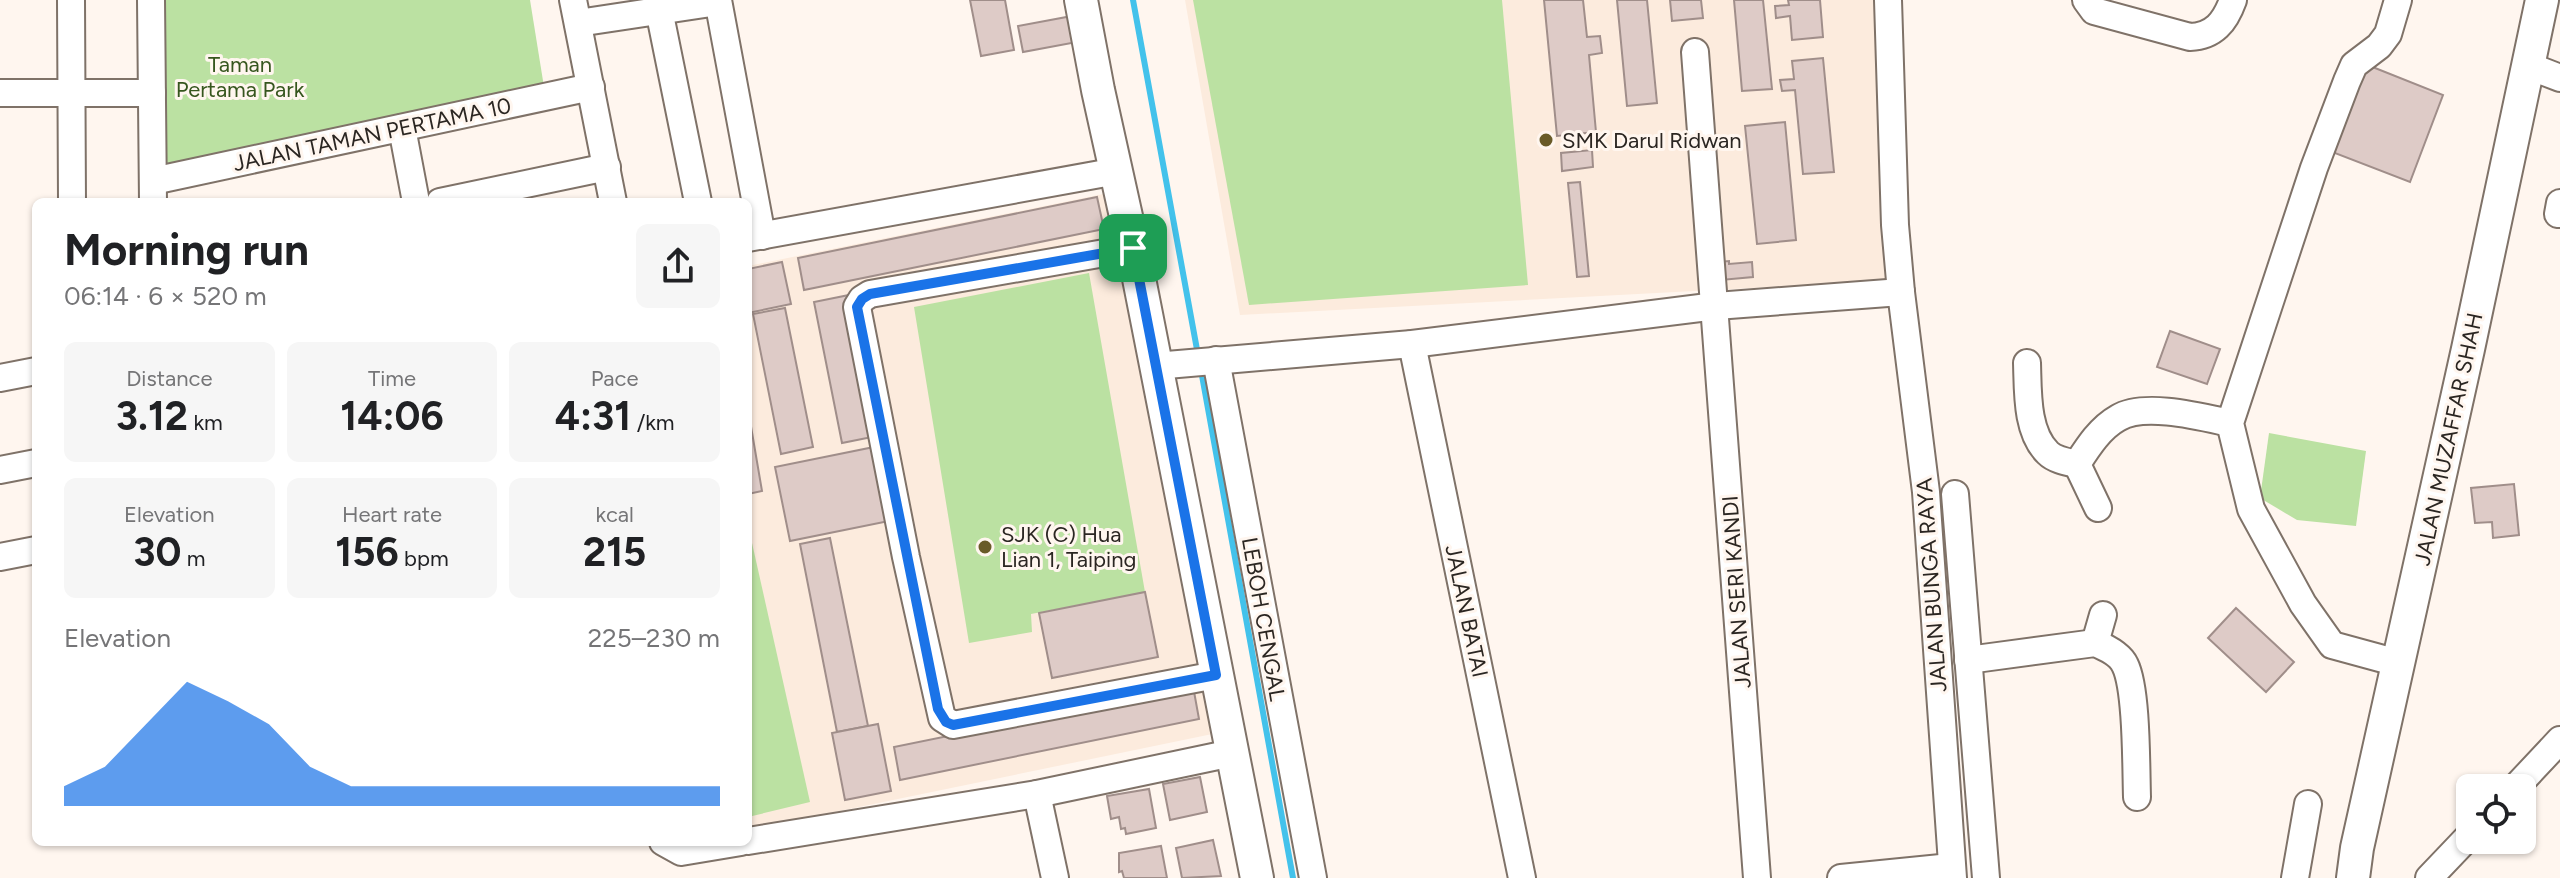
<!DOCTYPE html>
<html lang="en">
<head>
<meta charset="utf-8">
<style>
	body { margin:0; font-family:Figtree,sans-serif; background:#f6f6f6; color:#202124; height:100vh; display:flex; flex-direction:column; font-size:30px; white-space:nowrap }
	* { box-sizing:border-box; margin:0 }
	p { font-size:26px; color:#757577 }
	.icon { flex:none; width:44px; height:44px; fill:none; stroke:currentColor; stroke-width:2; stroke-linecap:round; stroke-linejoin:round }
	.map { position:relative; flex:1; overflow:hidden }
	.sheet { position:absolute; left:32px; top:198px; width:720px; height:648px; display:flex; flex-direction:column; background:#fff; border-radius:12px; box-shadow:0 2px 6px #0004 }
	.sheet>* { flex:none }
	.tools { position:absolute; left:2456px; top:774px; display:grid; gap:16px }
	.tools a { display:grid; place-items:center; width:80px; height:80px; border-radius:12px; background:#fff; box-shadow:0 2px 6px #0004; font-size:40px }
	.pin { position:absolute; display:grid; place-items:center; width:68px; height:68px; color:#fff; margin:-34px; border-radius:16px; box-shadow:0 4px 12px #0006 }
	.round { display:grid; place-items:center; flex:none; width:84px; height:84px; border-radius:12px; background:#f6f6f6 }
	.headline { display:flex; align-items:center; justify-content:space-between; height:136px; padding:0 32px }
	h1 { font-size:44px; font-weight:700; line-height:60px }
	.metrics { display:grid; grid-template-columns:repeat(3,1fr); gap:12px; height:136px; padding:8px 32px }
	.metrics div { display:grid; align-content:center; border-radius:12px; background:#f6f6f6; text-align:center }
	.metrics b { font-size:40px; font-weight:700 }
	.metrics small { font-size:22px; font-weight:400 }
	.metrics p { font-size:22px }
	.chart { height:224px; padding:16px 32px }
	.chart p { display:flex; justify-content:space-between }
	.chart svg { width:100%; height:144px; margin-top:8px; fill:#1a73e8; opacity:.7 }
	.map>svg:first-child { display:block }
	.built { fill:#fcebdd }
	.green { fill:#bbe1a2 }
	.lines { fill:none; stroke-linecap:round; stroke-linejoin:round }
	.stream { stroke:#43c2eb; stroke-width:6 }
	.building { fill:#decbc7; stroke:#a08e8a; stroke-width:2 }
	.minor-casing { stroke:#7f7268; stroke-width:30 }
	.major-casing { stroke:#7f7268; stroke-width:36 }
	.minor { stroke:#fff; stroke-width:26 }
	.major { stroke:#fff; stroke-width:32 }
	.route-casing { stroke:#fff; stroke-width:16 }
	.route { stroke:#1a73e8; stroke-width:10 }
	.poi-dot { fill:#695b28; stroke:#fff6ef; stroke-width:3 }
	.labels { text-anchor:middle; stroke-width:6; stroke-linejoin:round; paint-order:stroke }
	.park-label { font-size:22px; fill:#36561e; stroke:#fff6ef }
	.street-label { font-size:22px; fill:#2b2622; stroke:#fff6ef }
	.poi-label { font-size:22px; fill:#2b2622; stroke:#fff6ef; text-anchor:start }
</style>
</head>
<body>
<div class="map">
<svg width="2560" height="878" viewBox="0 0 2560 878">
	<rect width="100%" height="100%" fill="#fff6ef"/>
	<g class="built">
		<path d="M1185 0H1877L1887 281 1240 315Z"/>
		<path d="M1113 192 1222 732 748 830V266Z"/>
	</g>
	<g class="green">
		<path d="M158 0H530L544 87 160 171Z"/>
		<path d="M1193 0H1502L1528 285 1249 305Z"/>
		<path d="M1089 273 1145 592 1031 614 1032 632 969 643 914 307Z"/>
		<path d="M2269 433 2366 451 2356 526 2297 520 2260 498Z"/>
		<path d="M748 525 810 802 748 817Z"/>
	</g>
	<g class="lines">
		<g class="stream">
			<path d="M1133 0 1198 355"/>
			<path d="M1201 370 1293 878"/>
		</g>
	</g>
	<g class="building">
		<path d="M970 0H1005L1014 50 981 56Z"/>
		<path d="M1544 0H1583L1587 37 1600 36 1602 53 1589 55 1596 132 1557 136Z"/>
		<path d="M1617 0H1647L1657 103 1627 106Z"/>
		<path d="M1670 0H1701L1703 18 1672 21Z"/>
		<path d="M1734 0H1763L1772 89 1742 91Z"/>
		<path d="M1788 0H1820L1823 37 1792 40 1790 16 1776 18 1775 6 1789 5Z"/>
		<path d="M1072 16 1077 42 1023 52 1018 26Z"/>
		<path d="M1823 58 1834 172 1803 174 1795 90 1782 91 1780 80 1794 79 1792 61Z"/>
		<path d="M2360 62 2443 95 2410 182 2327 150Z"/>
		<path d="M1785 122 1796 240 1757 244 1745 126Z"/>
		<path d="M1592 150 1593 167 1562 171 1561 153Z"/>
		<path d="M1580 182 1589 276 1577 277 1568 183Z"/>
		<path d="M1097 197 1104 229 804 290 798 258Z"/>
		<path d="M1729 261V264L1752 262 1753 277 1721 280 1719 262Z"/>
		<path d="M782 262 791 304 748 313V269Z"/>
		<path d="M849 295 877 436 842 443 814 302Z"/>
		<path d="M785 308 813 447 781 454 753 314Z"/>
		<path d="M2170 331 2220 349 2207 384 2157 367Z"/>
		<path d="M748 409 762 491 748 494Z"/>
		<path d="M874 447 889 521 790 541 775 467Z"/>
		<path d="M2514 484 2519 535 2493 538 2492 522 2475 523 2471 488Z"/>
		<path d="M830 538 868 726 837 732 800 544Z"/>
		<path d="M1145 592 1158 657 1052 678 1039 613Z"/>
		<path d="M2236 608 2294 662 2266 692 2208 638Z"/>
		<path d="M1193 686 1199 719 900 780 894 747Z"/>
		<path d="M878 724 891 791 845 800 832 733Z"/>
		<path d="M1200 777 1207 812 1170 820 1163 784Z"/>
		<path d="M1149 789 1156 828 1126 834 1125 828 1121 829 1119 817 1111 819 1107 796Z"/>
		<path d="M1213 840 1221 876 1182 878 1176 848Z"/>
		<path d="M1161 846 1167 878H1124L1122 871 1119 872V853Z"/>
	</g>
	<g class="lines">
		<g class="minor-casing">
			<g id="minor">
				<path d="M71 0 72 202"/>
				<path d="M151 0 153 202"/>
				<path d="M573 0 613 202"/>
				<path d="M657 0 698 202"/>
				<path d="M718 0 762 236"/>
				<path d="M1888 0 1895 225 1901 292 1926 492 1953 878"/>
				<path d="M2086 0 2094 11 2190 37C2214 36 2225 22 2233 0"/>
				<path d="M2398 0 2388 34 2379 46 2354 65 2347 81 2314 168 2230 423 2251 509 2303 604 2332 645 2398 663"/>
				<path d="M578 23 718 2"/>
				<path d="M1695 52 1757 878"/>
				<path d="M2529 66 2560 78"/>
				<path d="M0 93H152"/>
				<path d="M402 128 416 202"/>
				<path d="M153 181 591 87"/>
				<path d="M440 202 607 167"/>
				<path d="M2558 214 2560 203"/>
				<path d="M748 238 1117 171"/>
				<path d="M1133 248 870 294 862 299 857 307 906 557 942 718 953 725 1216 675"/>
				<path d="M1412 344 1522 878"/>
				<path d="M1216 360 1313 878"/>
				<path d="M2027 363C2028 391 2026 432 2048 453 2055 460 2068 462 2077 464"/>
				<path d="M1155 366 1412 344 1716 306 1901 292"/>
				<path d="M0 378 36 371"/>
				<path d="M0 470 36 463"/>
				<path d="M1955 494 1986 878"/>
				<path d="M2098 508 2077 464C2088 447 2100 428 2118 418 2144 402 2202 417 2230 423"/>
				<path d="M0 557 36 550"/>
				<path d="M2095 643 2103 615"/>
				<path d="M1968 660 2095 643C2105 647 2120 654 2125 665 2137 689 2136 767 2137 797"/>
				<path d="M2515 788 2560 740"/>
				<path d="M1037 794 1055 878"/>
				<path d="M748 841 1037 794 1232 753"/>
				<path d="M663 842 681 852 741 842"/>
				<path d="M1841 878 1951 867"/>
				<path d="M2295 878 2308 804"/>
				<path d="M2429 878 2470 835"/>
			</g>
		</g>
		<g class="major-casing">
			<g id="major">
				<path d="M1081 0 1098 90 1133 248 1257 878"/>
				<path d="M2353 878 2357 848 2468 349 2542 0"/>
			</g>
		</g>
		<use href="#minor" class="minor"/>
		<use href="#major" class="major"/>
	</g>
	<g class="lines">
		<g class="route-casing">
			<path id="route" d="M1133 248 1216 675 953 725 946 722 938 709 857 307 862 299 870 294Z"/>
		</g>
		<use href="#route" class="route"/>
	</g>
	<g class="poi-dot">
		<circle cx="1546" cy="140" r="8"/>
		<circle cx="985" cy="547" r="8"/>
	</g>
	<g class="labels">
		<g class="park-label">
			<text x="240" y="72">Taman<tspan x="240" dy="25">Pertama Park</tspan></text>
		</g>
		<g class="street-label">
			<text transform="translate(372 134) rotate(-12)" y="8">JALAN TAMAN PERTAMA 10</text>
			<text transform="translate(2448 439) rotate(-78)" y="8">JALAN MUZAFFAR SHAH</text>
			<text transform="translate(1931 585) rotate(-94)" y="8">JALAN BUNGA RAYA</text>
			<text transform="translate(1736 592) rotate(-94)" y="8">JALAN SERI KANDI</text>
			<text transform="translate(1467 611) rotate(78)" y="8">JALAN BATAI</text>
			<text transform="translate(1264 619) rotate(80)" y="8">LEBOH CENGAL</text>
		</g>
		<g class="poi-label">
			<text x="1562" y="148">SMK Darul Ridwan</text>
			<text x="1001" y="542">SJK (C) Hua<tspan x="1001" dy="25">Lian 1, Taiping</tspan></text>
		</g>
	</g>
</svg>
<div class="tools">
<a><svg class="icon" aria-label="locate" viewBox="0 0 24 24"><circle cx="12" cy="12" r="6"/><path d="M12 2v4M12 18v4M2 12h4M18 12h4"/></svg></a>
</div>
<div class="pin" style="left:1133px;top:248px;background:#1e9e55"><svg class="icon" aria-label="arrive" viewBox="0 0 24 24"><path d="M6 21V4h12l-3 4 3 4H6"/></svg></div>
<section class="sheet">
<div class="headline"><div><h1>Morning run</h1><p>06:14 · 6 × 520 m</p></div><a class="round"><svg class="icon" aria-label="share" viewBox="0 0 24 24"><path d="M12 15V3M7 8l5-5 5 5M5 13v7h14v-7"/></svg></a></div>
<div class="metrics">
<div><p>Distance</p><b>3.12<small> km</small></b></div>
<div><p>Time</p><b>14:06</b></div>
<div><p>Pace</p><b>4:31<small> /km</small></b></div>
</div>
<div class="metrics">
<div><p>Elevation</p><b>30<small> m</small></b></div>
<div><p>Heart rate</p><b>156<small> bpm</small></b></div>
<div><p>kcal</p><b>215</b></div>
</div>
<div class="chart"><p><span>Elevation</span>225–230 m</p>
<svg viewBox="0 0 160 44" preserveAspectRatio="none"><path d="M0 44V38L10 32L20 19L30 6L40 12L50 19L60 32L70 38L80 38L90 38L100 38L110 38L120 38L130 38L140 38L150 38L160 38V44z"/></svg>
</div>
</section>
</div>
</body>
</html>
